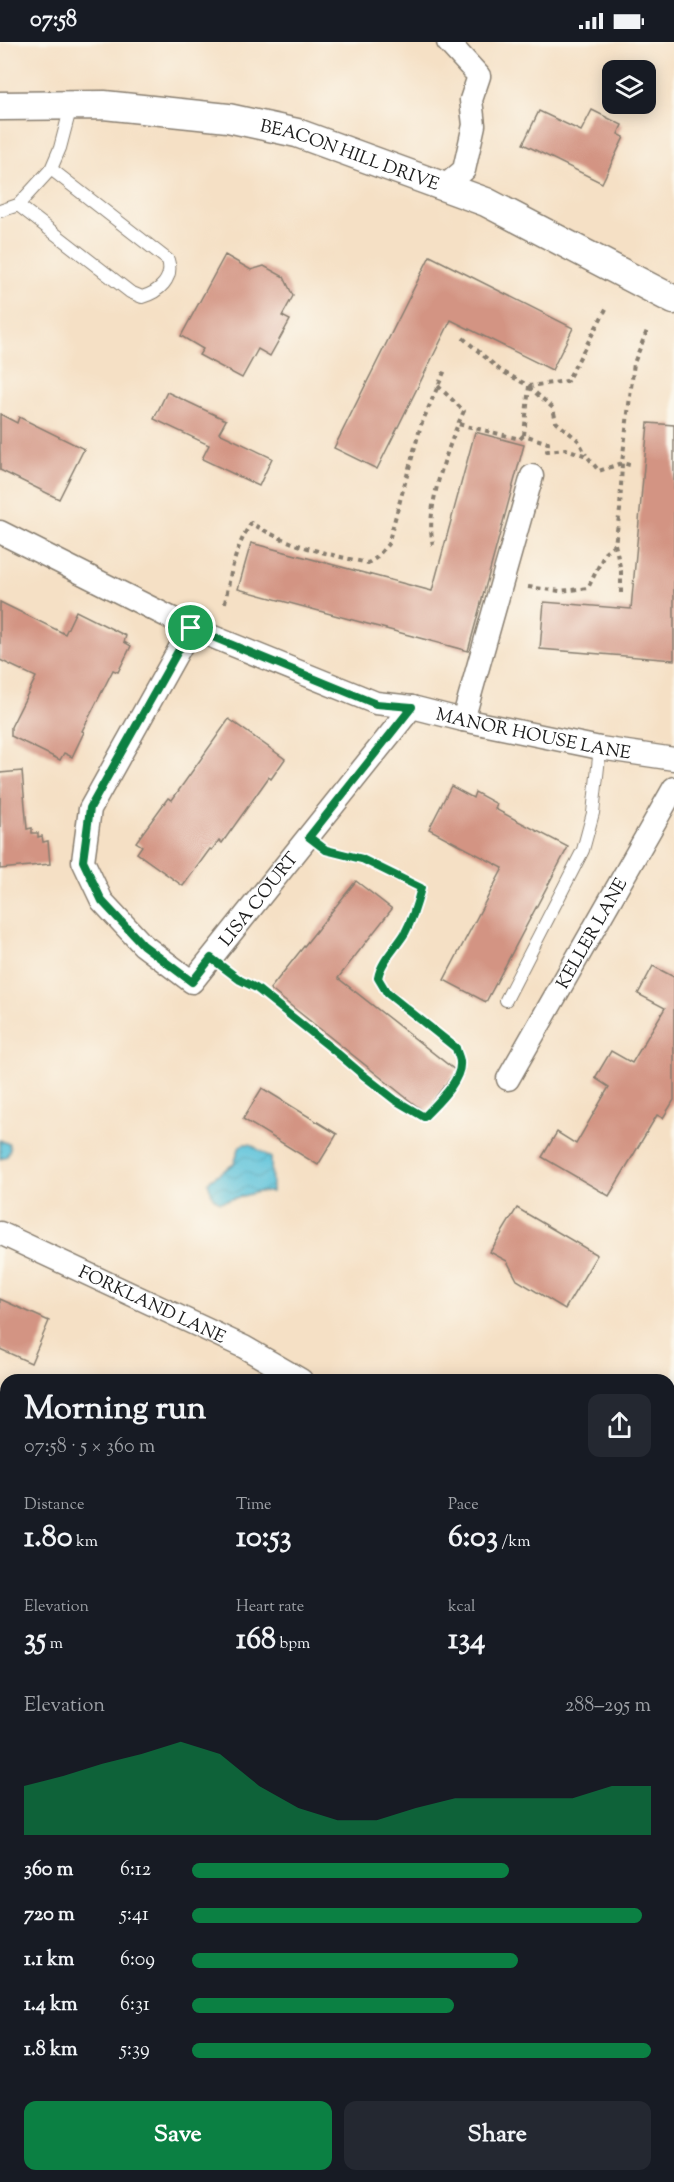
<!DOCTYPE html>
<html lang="en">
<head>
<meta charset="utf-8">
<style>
	body { margin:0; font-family:"Sorts Mill Goudy",serif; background:#242831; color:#f1f3f6; height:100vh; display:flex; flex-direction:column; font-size:22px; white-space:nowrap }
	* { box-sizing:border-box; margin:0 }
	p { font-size:20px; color:#9ea1a6 }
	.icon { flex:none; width:33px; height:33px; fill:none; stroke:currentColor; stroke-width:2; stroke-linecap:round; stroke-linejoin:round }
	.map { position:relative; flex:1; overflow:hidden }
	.sheet { position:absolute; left:0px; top:1332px; width:675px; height:808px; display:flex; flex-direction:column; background:#171b24; border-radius:18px 18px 0 0; box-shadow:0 3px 15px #0003 }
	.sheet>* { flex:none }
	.controls { position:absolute; left:602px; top:18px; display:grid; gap:12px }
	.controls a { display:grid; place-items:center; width:54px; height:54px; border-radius:12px; background:#171b24; box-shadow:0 3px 15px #0003; font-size:30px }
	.pin { position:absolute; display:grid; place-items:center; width:51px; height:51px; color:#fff; margin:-26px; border:3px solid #fff; border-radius:50%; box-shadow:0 2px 6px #0007 }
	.round { display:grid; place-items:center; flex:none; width:63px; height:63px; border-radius:12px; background:#242831 }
	.summary { display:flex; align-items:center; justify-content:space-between; height:102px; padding:0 24px }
	h1 { font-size:33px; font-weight:800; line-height:45px }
	.stats { display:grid; grid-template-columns:repeat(3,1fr); gap:9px; height:102px; padding:6px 24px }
	.stats div { display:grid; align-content:center }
	.stats b { font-size:30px; font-weight:800 }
	.stats small { font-size:16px; font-weight:400 }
	.stats p { font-size:16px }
	.chart { height:168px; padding:12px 24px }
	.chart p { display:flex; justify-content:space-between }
	.chart svg { width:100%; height:108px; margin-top:6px; fill:#0b8043; opacity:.7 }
	.button { display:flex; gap:12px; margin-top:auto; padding:12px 24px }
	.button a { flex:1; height:69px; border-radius:12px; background:#0b8043; color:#fff; font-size:24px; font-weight:800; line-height:69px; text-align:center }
	.button a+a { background:#242831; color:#f1f3f6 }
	ul { padding:0 24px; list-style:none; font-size:20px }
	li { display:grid; grid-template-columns:96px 72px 1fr; align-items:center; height:45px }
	li i { height:15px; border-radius:8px; background:#0b8043 }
	.status { display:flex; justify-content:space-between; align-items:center; height:42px; padding:0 30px; background:#171b24; direction:ltr }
	.status svg { height:16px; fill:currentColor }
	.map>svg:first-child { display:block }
	.water { fill:url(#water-waves); stroke:#3c6f7b; stroke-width:1.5 }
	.building { fill:#d39483 }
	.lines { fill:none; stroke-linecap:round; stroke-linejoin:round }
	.service-casing { stroke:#887e70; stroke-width:14 }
	.minor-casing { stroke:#887e70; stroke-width:25 }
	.tertiary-casing { stroke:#887e70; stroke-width:31 }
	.secondary-casing { stroke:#887e70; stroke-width:35 }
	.path { stroke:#887e70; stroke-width:4; stroke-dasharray:4.5 4.5; stroke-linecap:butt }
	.service { stroke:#fff; stroke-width:12 }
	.minor { stroke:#fff; stroke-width:22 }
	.tertiary { stroke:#fff; stroke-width:28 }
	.secondary { stroke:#fbe6c4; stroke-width:33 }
	.route-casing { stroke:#fff; stroke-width:12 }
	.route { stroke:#0b8043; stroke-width:8 }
	.labels { text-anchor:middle; stroke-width:6; stroke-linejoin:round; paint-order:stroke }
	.street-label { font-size:18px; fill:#1c1c1c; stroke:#fbf7ec }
</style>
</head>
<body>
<div class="status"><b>07:58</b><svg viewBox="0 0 49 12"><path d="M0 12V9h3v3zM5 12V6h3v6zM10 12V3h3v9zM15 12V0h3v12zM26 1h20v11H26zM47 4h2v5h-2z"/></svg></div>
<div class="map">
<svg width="674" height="2140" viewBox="0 0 674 2140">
	<defs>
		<pattern id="water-waves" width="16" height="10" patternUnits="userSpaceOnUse" patternTransform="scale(1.5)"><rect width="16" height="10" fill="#5cc2da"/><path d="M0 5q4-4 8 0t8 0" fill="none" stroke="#4fa6ba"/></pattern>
	</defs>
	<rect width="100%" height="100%" fill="#fbf7ec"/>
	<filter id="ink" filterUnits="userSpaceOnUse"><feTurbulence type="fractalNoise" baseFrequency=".0167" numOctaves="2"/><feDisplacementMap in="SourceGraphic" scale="12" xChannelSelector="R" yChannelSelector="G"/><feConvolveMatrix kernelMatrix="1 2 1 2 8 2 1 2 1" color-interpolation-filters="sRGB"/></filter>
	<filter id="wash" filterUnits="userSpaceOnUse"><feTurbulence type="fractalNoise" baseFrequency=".008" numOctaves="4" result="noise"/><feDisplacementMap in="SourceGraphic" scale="24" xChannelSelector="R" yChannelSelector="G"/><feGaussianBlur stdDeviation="1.35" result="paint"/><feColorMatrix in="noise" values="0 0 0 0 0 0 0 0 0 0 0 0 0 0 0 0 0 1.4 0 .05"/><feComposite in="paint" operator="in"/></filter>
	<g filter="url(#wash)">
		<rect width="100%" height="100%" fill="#f5e0c5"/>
		<g class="water">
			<path d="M0 1098 9 1102 10 1107 7 1114 0 1117Z"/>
			<path d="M244 1102H250L271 1116 272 1150H258L220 1160 213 1155 208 1141 211 1137 234 1122 240 1104Z"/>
		</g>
		<g id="blocks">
			<g class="building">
				<path d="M592 68 622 83 618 92 624 95 602 141 523 102 539 69 581 89Z"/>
				<path d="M225 213 251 228 264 224 284 235 293 254 282 274 290 278 270 314 258 307 242 336 199 313 203 307 181 294Z"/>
				<path d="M430 214 573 286 552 328 451 278 377 427 334 406Z"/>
				<path d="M167 350 226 378 219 391 272 416 259 444 202 417 209 403 154 377Z"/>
				<path d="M0 372 17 381 19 375 84 407 59 457 0 428Z"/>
				<path d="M648 381 674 383V618L540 607 544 560 631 567Z"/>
				<path d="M475 390 524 403 468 609 238 547 251 501 432 549Z"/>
				<path d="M0 560 65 592 76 569 126 594 124 600 131 604 118 630 113 628 82 689 84 690 72 715 64 711 60 718 11 694V685L36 635 0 618Z"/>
				<path d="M229 677 285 717 271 737 269 735 222 801 219 798 212 808 210 807 183 844 137 811 142 804 136 800 168 756 172 758Z"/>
				<path d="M22 729 27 787 32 786V791H38V795L42 794 43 800 48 799 50 822 0 827V731Z"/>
				<path d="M451 744 473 756 475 750 497 762 495 767 568 805 486 960 444 938 503 826 429 787Z"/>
				<path d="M356 839 392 867 338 936 456 1029 424 1070 270 947Z"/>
				<path d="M653 924 674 935V1058L663 1076 657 1073 609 1154 542 1115 557 1090 576 1102 609 1045 595 1036 611 1009 632 1021 665 966 638 952Z"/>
				<path d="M262 1046 337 1092 318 1123 243 1077Z"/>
				<path d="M517 1166 597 1213 565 1267 517 1238 507 1219 490 1210Z"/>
				<path d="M0 1257 49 1279 31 1321 0 1307Z"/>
			</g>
		</g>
	</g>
	<g filter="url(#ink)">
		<use href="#blocks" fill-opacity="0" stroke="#887e70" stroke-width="1.5"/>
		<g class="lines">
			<g class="service-casing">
				<g id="service">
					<path d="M18 163 130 250 142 255C159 250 174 237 168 218L51 127"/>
					<path d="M0 169 18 163 51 127 60 106 71 64"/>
					<path d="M506 958 583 808 593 771 600 706"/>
				</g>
			</g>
			<g class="minor-casing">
				<g id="minor">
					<path d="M445 144 464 128 474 83 471 58 479 34 448 0"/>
					<path id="s1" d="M0 490 191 586 376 661 412 665 463 678 600 706 674 717"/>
					<path id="s2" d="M191 586 90 767 83 819 102 859 143 903 192 940 412 665"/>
					<path d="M463 678 532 434"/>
					<path id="s3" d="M508 1037 674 746"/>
					<path id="s4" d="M0 1191 244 1305 301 1338"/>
					<path d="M0 1522 6 1524"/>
					<path d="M669 1537 674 1532"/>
				</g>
			</g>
			<g class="tertiary-casing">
				<g id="tertiary">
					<path id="s5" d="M0 64 104 63 228 76 297 91 486 160 674 258"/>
					<path d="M0 1908 6 1913"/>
					<path d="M250 2134 256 2140"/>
				</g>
			</g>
			<g class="secondary-casing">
				<g id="secondary">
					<path d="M669 2082 674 2078"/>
					<path d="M608 2140 614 2134"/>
				</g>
			</g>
			<g class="path">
				<path d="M463 296 500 328 529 344 567 339 607 265"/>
				<path d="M438 344 464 369 458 382"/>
				<path d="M529 344 524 393 548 401 547 409 566 407 587 414 599 429 622 421 634 424"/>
				<path d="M529 345 553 366 556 380 578 398 586 413"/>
				<path d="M433 503C425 468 445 415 458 382L520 397 524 393"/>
				<path d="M528 545 560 549 588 546 606 509 615 502"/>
				<path d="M621 551V529L615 502 620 468 622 421 634 321 648 286"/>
				<path d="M225 561C230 533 235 506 251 481 287 503 326 512 368 521L376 516 388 502 421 383 445 328"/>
				<path d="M231 930C240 938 249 941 258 948 277 961 295 977 313 991 349 1020 382 1054 424 1075 436 1062 462 1039 460 1020 460 1016 457 1011 456 1006L387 951 378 936C381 919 396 906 404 891 413 876 417 862 421 846L362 817 328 809"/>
			</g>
			<use href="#service" class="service"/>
			<use href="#minor" class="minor"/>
			<use href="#tertiary" class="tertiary"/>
			<use href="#secondary" class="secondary"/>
		</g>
	</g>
	<g class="lines" filter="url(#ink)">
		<g class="route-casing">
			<path id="route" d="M191 586 376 662 412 665 309 795 326 808 362 817 421 846C417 862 413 876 405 891 396 906 381 919 378 936L387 951 456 1006C457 1011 460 1016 460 1020 462 1039 436 1062 424 1075L395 1058 363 1033 336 1010 256 946 240 938 211 916 192 940 143 903 102 859 83 819 90 766Z"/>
		</g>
		<use href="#route" class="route"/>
	</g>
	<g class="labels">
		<g class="street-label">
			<text dy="6" stroke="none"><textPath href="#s5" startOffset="356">BEACON HILL DRIVE</textPath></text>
			<text dy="6" stroke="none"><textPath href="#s1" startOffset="574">MANOR HOUSE LANE</textPath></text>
			<text dy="6" stroke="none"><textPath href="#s2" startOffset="532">LISA COURT</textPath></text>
			<text dy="6" stroke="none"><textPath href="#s3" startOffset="168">KELLER LANE</textPath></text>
			<text dy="6" stroke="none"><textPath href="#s4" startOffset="168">FORKLAND LANE</textPath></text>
		</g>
	</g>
</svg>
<div class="controls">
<a><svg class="icon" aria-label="layers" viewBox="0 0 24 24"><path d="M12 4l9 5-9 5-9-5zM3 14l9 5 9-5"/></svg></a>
</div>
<div class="pin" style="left:191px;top:586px;background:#1e9e55"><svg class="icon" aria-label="arrive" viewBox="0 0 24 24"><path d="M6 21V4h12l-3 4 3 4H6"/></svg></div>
<section class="sheet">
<div class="summary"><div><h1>Morning run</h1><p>07:58 · 5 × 360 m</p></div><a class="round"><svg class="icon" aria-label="share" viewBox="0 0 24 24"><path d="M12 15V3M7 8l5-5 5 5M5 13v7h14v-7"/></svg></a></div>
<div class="stats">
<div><p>Distance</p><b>1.80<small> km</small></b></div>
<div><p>Time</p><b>10:53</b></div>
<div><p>Pace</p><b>6:03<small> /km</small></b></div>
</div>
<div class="stats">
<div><p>Elevation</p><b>35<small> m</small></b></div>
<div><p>Heart rate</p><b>168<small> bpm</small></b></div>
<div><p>kcal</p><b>134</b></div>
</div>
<div class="chart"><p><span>Elevation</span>288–295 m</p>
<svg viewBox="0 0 160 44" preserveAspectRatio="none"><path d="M0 44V24L10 20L20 15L30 11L40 6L50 11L60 24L70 33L80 38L90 38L100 33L110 29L120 29L130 29L140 29L150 24L160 24V44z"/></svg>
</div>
<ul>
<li><b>360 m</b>6:12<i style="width:69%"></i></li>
<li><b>720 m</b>5:41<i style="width:98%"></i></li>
<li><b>1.1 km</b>6:09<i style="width:71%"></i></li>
<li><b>1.4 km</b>6:31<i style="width:57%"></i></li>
<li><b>1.8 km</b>5:39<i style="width:100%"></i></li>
</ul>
<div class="button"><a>Save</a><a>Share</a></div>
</section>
</div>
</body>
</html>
